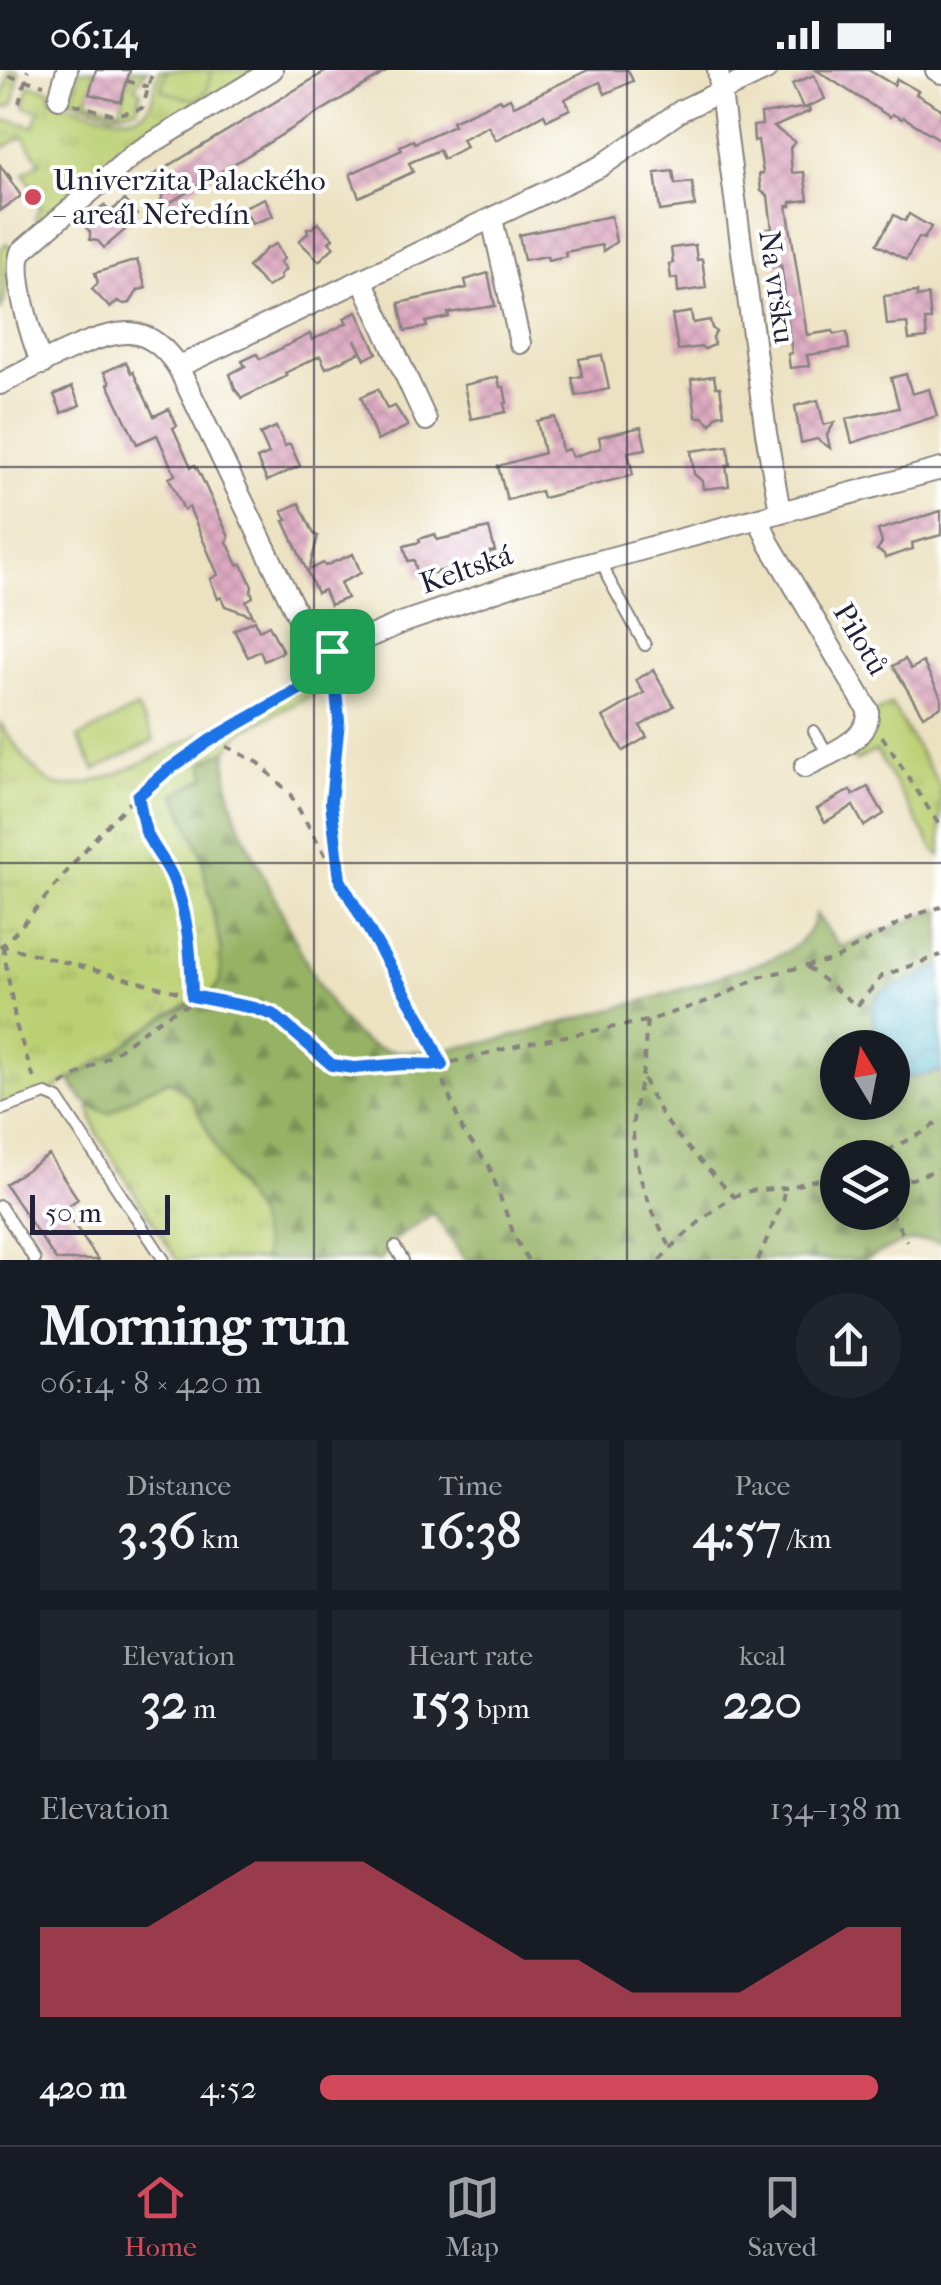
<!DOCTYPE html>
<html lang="en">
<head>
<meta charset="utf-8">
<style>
	body { margin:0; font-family:"IM FELL French Canon",serif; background:#20242c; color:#f1f3f6; height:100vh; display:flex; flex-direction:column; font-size:38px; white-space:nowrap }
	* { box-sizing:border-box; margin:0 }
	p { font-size:32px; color:#9ea1a6 }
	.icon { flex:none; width:55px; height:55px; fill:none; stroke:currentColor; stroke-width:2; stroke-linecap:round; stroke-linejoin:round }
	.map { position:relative; height:1190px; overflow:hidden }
	.drawer { display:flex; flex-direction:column; background:#171b24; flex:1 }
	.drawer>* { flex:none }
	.needle { width:65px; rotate:350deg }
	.fabs { position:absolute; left:820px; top:960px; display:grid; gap:20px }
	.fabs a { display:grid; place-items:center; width:90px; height:90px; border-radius:50%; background:#171b24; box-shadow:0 5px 15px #0003; font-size:50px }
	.scale { position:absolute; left:30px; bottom:25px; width:140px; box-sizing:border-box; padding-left:10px; border:5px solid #22223b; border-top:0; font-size:28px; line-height:35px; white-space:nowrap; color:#22223b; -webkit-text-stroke:8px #fff; paint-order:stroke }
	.pin { position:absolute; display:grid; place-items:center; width:85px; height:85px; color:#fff; margin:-42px; border-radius:20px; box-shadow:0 5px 15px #0006 }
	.round { display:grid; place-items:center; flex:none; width:105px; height:105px; border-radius:52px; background:#20242c }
	.head { display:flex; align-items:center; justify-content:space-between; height:170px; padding:0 40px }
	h1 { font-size:55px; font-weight:700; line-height:75px }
	.stats { display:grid; grid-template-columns:repeat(3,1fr); gap:15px; height:170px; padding:10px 40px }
	.stats div { display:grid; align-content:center; border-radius:0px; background:#20242c; text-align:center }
	.stats b { font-size:50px; font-weight:700 }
	.stats small { font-size:28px; font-weight:400 }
	.stats p { font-size:28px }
	.chart { height:280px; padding:20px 40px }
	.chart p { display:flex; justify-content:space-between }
	.chart svg { width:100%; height:180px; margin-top:10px; fill:#d1495b; opacity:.7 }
	ul { padding:0 40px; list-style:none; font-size:32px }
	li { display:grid; grid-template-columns:160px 120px 1fr; align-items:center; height:75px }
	li i { height:25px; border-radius:12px; background:#d1495b }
	.status { display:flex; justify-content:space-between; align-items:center; height:70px; padding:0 50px; background:#171b24; direction:ltr }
	.status svg { height:28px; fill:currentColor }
	.tab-bar { display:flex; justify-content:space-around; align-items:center; height:140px; border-top:2px solid #363941; background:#171b24; font-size:28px; color:#9ea1a6 }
	.tab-bar a { display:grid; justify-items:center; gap:5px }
	.tab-bar .selected { color:#d1495b }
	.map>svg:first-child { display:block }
	.grass { fill:url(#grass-tufts); stroke:#6f7957; stroke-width:2.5 }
	.forest { fill:url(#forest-firs); stroke:#5c6a50; stroke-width:2.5; fill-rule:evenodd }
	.garden { fill:#bcd073; stroke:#6f7957; stroke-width:2.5 }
	.water { fill:url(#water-waves); stroke:#396c84; stroke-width:2.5 }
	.building { fill:url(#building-cross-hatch) }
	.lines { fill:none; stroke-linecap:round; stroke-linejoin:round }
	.lane-casing { stroke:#87827e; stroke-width:14 }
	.street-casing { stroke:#87827e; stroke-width:24 }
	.path { stroke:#87827e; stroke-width:4; stroke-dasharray:8 8; stroke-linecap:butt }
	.lane { stroke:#fff; stroke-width:10 }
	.street { stroke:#fff; stroke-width:20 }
	.route-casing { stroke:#fff; stroke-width:20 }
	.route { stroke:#1a73e8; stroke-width:12 }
	.grid { fill:none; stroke:#22223b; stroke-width:2.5; stroke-opacity:0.55 }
	.poi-dot { fill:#d1495b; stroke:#fff; stroke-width:4 }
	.labels { text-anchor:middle; stroke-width:8; stroke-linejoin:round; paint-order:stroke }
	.poi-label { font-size:30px; fill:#22223b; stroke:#fff; text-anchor:start }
	.street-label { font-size:30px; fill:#22223b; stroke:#fff }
</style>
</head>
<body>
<div class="status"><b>06:14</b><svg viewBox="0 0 49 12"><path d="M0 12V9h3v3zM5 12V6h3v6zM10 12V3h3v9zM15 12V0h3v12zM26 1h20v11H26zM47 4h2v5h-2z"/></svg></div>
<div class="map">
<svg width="941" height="1190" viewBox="0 0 941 1190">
	<defs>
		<pattern id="grass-tufts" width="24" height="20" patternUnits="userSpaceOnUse" patternTransform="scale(2.5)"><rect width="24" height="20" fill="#bcd073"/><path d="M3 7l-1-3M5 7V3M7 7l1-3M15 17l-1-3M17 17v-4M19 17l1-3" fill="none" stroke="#a1b264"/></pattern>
		<pattern id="forest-firs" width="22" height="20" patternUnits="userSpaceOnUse" patternTransform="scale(2.5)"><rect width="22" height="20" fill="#95b265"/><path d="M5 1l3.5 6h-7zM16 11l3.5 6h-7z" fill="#799054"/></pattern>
		<pattern id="water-waves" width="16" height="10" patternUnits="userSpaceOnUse" patternTransform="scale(2.5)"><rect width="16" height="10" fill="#50b6ce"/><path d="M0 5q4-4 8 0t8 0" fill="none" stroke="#4294a8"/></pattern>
		<pattern id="building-cross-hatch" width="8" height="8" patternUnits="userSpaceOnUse" patternTransform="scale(2.5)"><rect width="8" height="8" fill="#ddaac1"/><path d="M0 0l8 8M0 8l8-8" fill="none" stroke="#bd92a7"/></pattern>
	</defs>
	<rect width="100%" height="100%" fill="#fff"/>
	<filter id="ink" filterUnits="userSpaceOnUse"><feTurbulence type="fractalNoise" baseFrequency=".01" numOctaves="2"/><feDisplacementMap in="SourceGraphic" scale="20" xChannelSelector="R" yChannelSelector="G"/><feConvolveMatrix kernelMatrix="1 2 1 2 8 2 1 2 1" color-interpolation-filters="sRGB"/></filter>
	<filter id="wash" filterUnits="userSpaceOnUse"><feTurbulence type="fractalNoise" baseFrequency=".0048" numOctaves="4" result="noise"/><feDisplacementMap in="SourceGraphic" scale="40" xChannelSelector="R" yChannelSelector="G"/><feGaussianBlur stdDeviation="2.25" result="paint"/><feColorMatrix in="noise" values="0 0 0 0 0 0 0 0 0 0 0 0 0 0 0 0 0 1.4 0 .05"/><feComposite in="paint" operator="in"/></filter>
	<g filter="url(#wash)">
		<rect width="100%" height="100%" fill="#ece2c1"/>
		<g class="grass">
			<path d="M10 0H18L19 4 14 31 11 36 0 37V26H3Z"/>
			<path d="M79 0H96L87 30 120 40 130 0H148L143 3 142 9H138L136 18 141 21 137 38 113 43 71 30Z"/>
			<path d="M159 0H167L162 20 212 0H258L40 154 35 148C45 131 33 118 24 104L40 92 23 66 5 77 0 70V51L10 50 34 57 39 41 25 37 24 34 29 15 51 20 50 29C71 35 132 60 148 38 154 29 156 11 159 0Z"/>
			<path d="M7 173 13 181C4 201 12 218 0 241V179Z"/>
			<path d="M360 589 366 593 367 597 244 660 227 680 203 692 207 707 176 724 200 781 221 879 220 911 208 930 188 934 167 945 111 985 46 1024 0 1040V653C13 670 36 710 57 715 105 728 257 628 309 606 326 599 344 595 360 589Z"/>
			<path d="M891 634 941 718V786L934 780 876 681 855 691 848 679 874 643Z"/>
			<path d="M169 1010 191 1027 232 1109 256 1143 264 1178V1190H177L97 1063 89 1036 109 1043 143 1021Z"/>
		</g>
		<path class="forest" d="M227 680C221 733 254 784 276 830 295 868 332 957 370 975 388 984 419 982 438 980 486 975 534 961 580 948 629 935 678 922 726 904 749 896 776 890 796 875 807 867 813 857 816 844L840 877 941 839V897L879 924 872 935 875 977 838 978V1032H892L893 1001C906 1011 925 1004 941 1001V1173C912 1164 890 1178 864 1190H465L433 1143 390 1173 382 1190H264V1178L255 1143 232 1109 191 1027 169 1010 143 1021 109 1043C86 1035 81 1031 70 1010 84 1001 98 993 111 985 143 964 170 937 208 930L220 911 221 879 200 781 175 724 206 707 203 692ZM838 1088H892V1142H838Z"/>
		<g class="garden">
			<path d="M167 0H212L206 23 194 30 161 20Z"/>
			<path d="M137 638 154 670 95 700 78 668Z"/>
		</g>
		<path class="water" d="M941 897V1001C925 1004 906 1011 893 1001L892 978 875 977 872 935 879 924Z"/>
		<g id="blocks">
			<g class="building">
				<path d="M96 0H130L121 32 89 24Z"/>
				<path d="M328 0H389L159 139 163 123 152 106Z"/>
				<path d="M588 0H628L633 11 605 24 600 12 565 29 570 39 547 50 544 44 496 70 488 56 462 69 466 77 443 89 439 80 409 93 413 102 359 127 350 104 402 80 400 76 413 70 415 73 454 55 452 51 500 29 502 32 510 28 514 36Z"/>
				<path d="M816 0H868L894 15 897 9 918 21 916 24 941 39V70L903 47 902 49 892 44 890 47Z"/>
				<path d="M814 5 825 29 805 38H809L810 41 774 57 795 72 790 78 792 103 804 102 808 130 791 132V136H787L807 265 833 261 834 264 847 262 849 279 807 285 809 296 790 298 788 284 792 283 787 249H782L773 241 771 236 777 224 785 223 781 195 772 197 766 159H772L768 126 761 121 759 104 763 103 758 70 754 71 753 56 762 55 761 44 803 38 792 14Z"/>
				<path d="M0 95 21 126 0 141Z"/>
				<path d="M673 101 675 114 692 112 695 136 660 141 655 103Z"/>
				<path d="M265 128 273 146 252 154 244 137Z"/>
				<path d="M125 130 137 145 122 157 125 160 104 178 98 171 90 170V162L84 155 93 147 91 145 104 135 110 142Z"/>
				<path d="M909 144 931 157 924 169 919 167 906 190 877 174 894 145 905 151Z"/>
				<path d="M611 146 616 172 603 181 602 175 565 182 566 186 548 190 547 186 524 190 519 165Z"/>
				<path d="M318 153 333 168 329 172 334 177 319 191 299 171 308 163 307 158H312Z"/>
				<path d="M276 174 284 189 280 192 286 199 280 205 281 209 267 217 248 197 266 179Z"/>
				<path d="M695 175 697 190 702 189 706 218 678 222 677 208 671 209 669 194 673 193 671 178Z"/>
				<path d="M137 190 146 218 138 220 130 233 124 234 118 231 110 238 92 219 98 213 95 203Z"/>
				<path d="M488 203 495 236 448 243 449 247 426 252 427 257 405 261 399 233 467 218 465 210Z"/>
				<path d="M917 222V227L928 225 931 250H925L927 268 909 270 907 253 887 255 884 226Z"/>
				<path d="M357 242 377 283 365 289 355 270 361 282 326 298 320 286 285 303 287 306 242 328 235 319 230 304 245 296 242 291 257 284 260 289 310 264 312 270 347 253 344 248Z"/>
				<path d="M691 242 693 253 710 250 712 258 716 262 713 267 714 275 705 279 701 277 678 280 672 245Z"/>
				<path d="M602 285 609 319 576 326 572 308 582 306 579 289Z"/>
				<path d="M126 292 131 303 133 302 154 346 169 339 177 356 173 358 191 397 195 395 200 404 229 467 227 472 238 495 242 494 252 516 251 521 253 527 246 531 253 546 225 536 221 527 218 529 210 509 218 505 189 437 184 440 169 408 175 405 157 365 137 374 108 314 110 313 104 302Z"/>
				<path d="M906 304 912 324 929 319 937 346 852 373 846 349 899 338 891 308Z"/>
				<path d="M714 306 716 317H720L724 344 717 345 711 354 703 347H696L691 309Z"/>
				<path d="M498 307 500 317H504L507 333 504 334 506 342 471 349 464 315Z"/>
				<path d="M72 317 80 335 62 343 54 325Z"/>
				<path d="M378 319 387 339 395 336 408 356 377 371 361 327Z"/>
				<path d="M818 330 824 355 835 352 827 365 830 378 817 369 801 373 795 336Z"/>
				<path d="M555 347 562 381 569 379 572 387 601 378 599 367 641 357 646 379 628 382 633 405 543 428 541 421 507 430 498 396 544 383 537 351Z"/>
				<path d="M276 357 285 376 290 374 300 396 267 411 257 389 269 384 260 364Z"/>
				<path d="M728 376 730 395H726L729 416 703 419 702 411 694 404 691 381Z"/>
				<path d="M299 433 314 464 318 466 309 500 323 493 325 496 353 484 361 503 340 513 347 528 330 535 324 520 317 523 284 451 287 450 282 441Z"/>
				<path d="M941 441V465L912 473 913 479 885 488 884 484 877 480 882 473 878 460Z"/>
				<path d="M489 458 495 481 489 482 490 488 418 507 414 490 408 491 404 476 420 472 419 469 435 464 437 470Z"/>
				<path d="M255 550 259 560 269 555 283 582 264 591 260 581 248 587 234 560Z"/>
				<path d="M905 589 911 599 923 592 941 627V636L923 646 893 596Z"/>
				<path d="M653 600 674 636 640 656 647 667 623 681 603 647 644 623 636 610Z"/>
				<path d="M868 717 884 744 864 756 853 736 825 752 817 739 850 720 853 725Z"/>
				<path d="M49 1085 78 1129 64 1139 98 1190H56L5 1114Z"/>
			</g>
		</g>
	</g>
	<g filter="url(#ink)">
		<use href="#blocks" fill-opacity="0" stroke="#87827e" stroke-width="2.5"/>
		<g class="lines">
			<g class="lane-casing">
				<g id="lane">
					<path d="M602 490 608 508 645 575"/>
					<path d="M814 661 828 684"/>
					<path d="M0 1040 46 1024 58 1029 164 1190"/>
					<path d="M0 1136 35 1190"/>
					<path d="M395 1177 403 1190"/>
				</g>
			</g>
			<g class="street-casing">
				<g id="street">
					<path d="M718 0 766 363 780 441"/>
					<path d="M936 0 941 3"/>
					<path d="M59 28 67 0"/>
					<path d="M492 149 520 273"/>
					<path d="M362 210 426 350"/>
					<path d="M42 294C32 271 12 204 21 182L134 84 272 0"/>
					<path d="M178 297 601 96 682 40 766 0"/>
					<path d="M0 314C32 299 103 256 137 264 155 268 168 282 178 297L308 567 319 579 332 581 341 579 401 553 525 511 941 399"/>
					<path d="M759 449 769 473 868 640C871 670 828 684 805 697"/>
				</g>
			</g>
			<g class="path">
				<path d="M9 6 44 15"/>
				<path d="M127 11 149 17"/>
				<path d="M19 33 28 0"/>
				<path d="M74 34 114 45 140 39 143 37 153 0"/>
				<path d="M7 103 15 117"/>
				<path d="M335 601 339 651 331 732 339 805"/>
				<path d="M882 666 941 758"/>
				<path d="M212 669 259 693 290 724 422 952 441 993"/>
				<path d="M137 726 147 764 174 809 186 849 191 884 192 926"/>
				<path d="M0 875 208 930 254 938 275 945 332 995 355 998 405 993 437 996 528 973 647 951 720 927 759 907 835 889 912 846 941 837"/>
				<path d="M3 876 16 955 35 1012"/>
				<path d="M0 878C44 835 78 782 123 739 182 684 252 646 322 606L326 598"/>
				<path d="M807 897 857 936 882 906 941 885"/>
				<path d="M647 951C645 969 645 988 642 1006 639 1024 632 1041 633 1060 634 1102 651 1142 671 1178"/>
				<path d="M437 996 463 1061 489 1096 515 1168 528 1190"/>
				<path d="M644 1009C661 1057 701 1090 734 1127"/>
				<path d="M61 1015C79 1004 98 994 115 982 143 963 169 937 203 931"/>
				<path d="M873 1088 922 1063 941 1050"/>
				<path d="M892 1109H912L941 1098"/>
				<path d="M890 1142 907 1171"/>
				<path d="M660 1190C675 1172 723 1128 745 1122 758 1119 772 1120 784 1118 803 1115 819 1106 838 1107"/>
				<path d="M758 1190 782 1133 784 1120"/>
			</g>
			<use href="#lane" class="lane"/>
			<use href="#street" class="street"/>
		</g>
	</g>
	<g class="lines" filter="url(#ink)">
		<g class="route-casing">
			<path id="route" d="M332 581 339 651 331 732 340 810 422 952 442 995 405 994 354 998 332 995 274 945 254 938 192 926C191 886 189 849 174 811 168 794 154 780 147 764 142 753 141 738 138 726L164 703 212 669 322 606Z"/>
		</g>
		<use href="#route" class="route"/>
	</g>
	<path class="grid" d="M314 0V1190M627 0V1190M0 397H941M0 793H941"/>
	<circle class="poi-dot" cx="33" cy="127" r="10"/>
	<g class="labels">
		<g class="poi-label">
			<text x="53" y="120">Univerzita Palackého<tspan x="53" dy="34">– areál Neředín</tspan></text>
		</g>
		<g class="street-label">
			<text transform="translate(777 217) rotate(82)" y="10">Na vršku</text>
			<text transform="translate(466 499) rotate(-19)" y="10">Keltská</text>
			<text transform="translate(861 569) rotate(59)" y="10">Pilotů</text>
		</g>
	</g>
</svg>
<div class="fabs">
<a><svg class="needle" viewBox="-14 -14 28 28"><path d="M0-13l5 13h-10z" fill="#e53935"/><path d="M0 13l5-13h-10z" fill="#9ea1a6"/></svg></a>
<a><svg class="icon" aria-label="layers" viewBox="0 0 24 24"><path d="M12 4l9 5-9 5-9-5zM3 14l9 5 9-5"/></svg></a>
</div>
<div class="scale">50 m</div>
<div class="pin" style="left:332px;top:581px;background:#1e9e55"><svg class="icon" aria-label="arrive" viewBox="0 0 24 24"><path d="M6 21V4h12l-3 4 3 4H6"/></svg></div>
</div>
<section class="drawer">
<div class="head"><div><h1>Morning run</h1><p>06:14 · 8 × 420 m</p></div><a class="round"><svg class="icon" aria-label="share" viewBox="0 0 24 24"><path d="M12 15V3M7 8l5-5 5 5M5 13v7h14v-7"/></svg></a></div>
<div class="stats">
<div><p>Distance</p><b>3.36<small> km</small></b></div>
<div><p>Time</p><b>16:38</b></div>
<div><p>Pace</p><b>4:57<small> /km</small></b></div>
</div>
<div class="stats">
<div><p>Elevation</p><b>32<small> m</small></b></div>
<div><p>Heart rate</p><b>153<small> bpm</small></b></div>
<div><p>kcal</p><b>220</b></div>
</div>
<div class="chart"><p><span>Elevation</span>134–138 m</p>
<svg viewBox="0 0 160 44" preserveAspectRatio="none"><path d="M0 44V22L10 22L20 22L30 14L40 6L50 6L60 6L70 14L80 22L90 30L100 30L110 38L120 38L130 38L140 30L150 22L160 22V44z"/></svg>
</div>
<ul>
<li><b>420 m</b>4:52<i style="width:96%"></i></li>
</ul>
</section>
<nav class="tab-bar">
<a class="selected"><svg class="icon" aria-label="home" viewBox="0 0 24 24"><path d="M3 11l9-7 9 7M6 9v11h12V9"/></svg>Home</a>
<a><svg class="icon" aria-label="map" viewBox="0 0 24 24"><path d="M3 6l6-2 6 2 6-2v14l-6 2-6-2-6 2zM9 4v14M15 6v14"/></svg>Map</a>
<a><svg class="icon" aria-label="saved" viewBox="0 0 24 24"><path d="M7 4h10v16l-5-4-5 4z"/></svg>Saved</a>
</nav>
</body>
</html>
